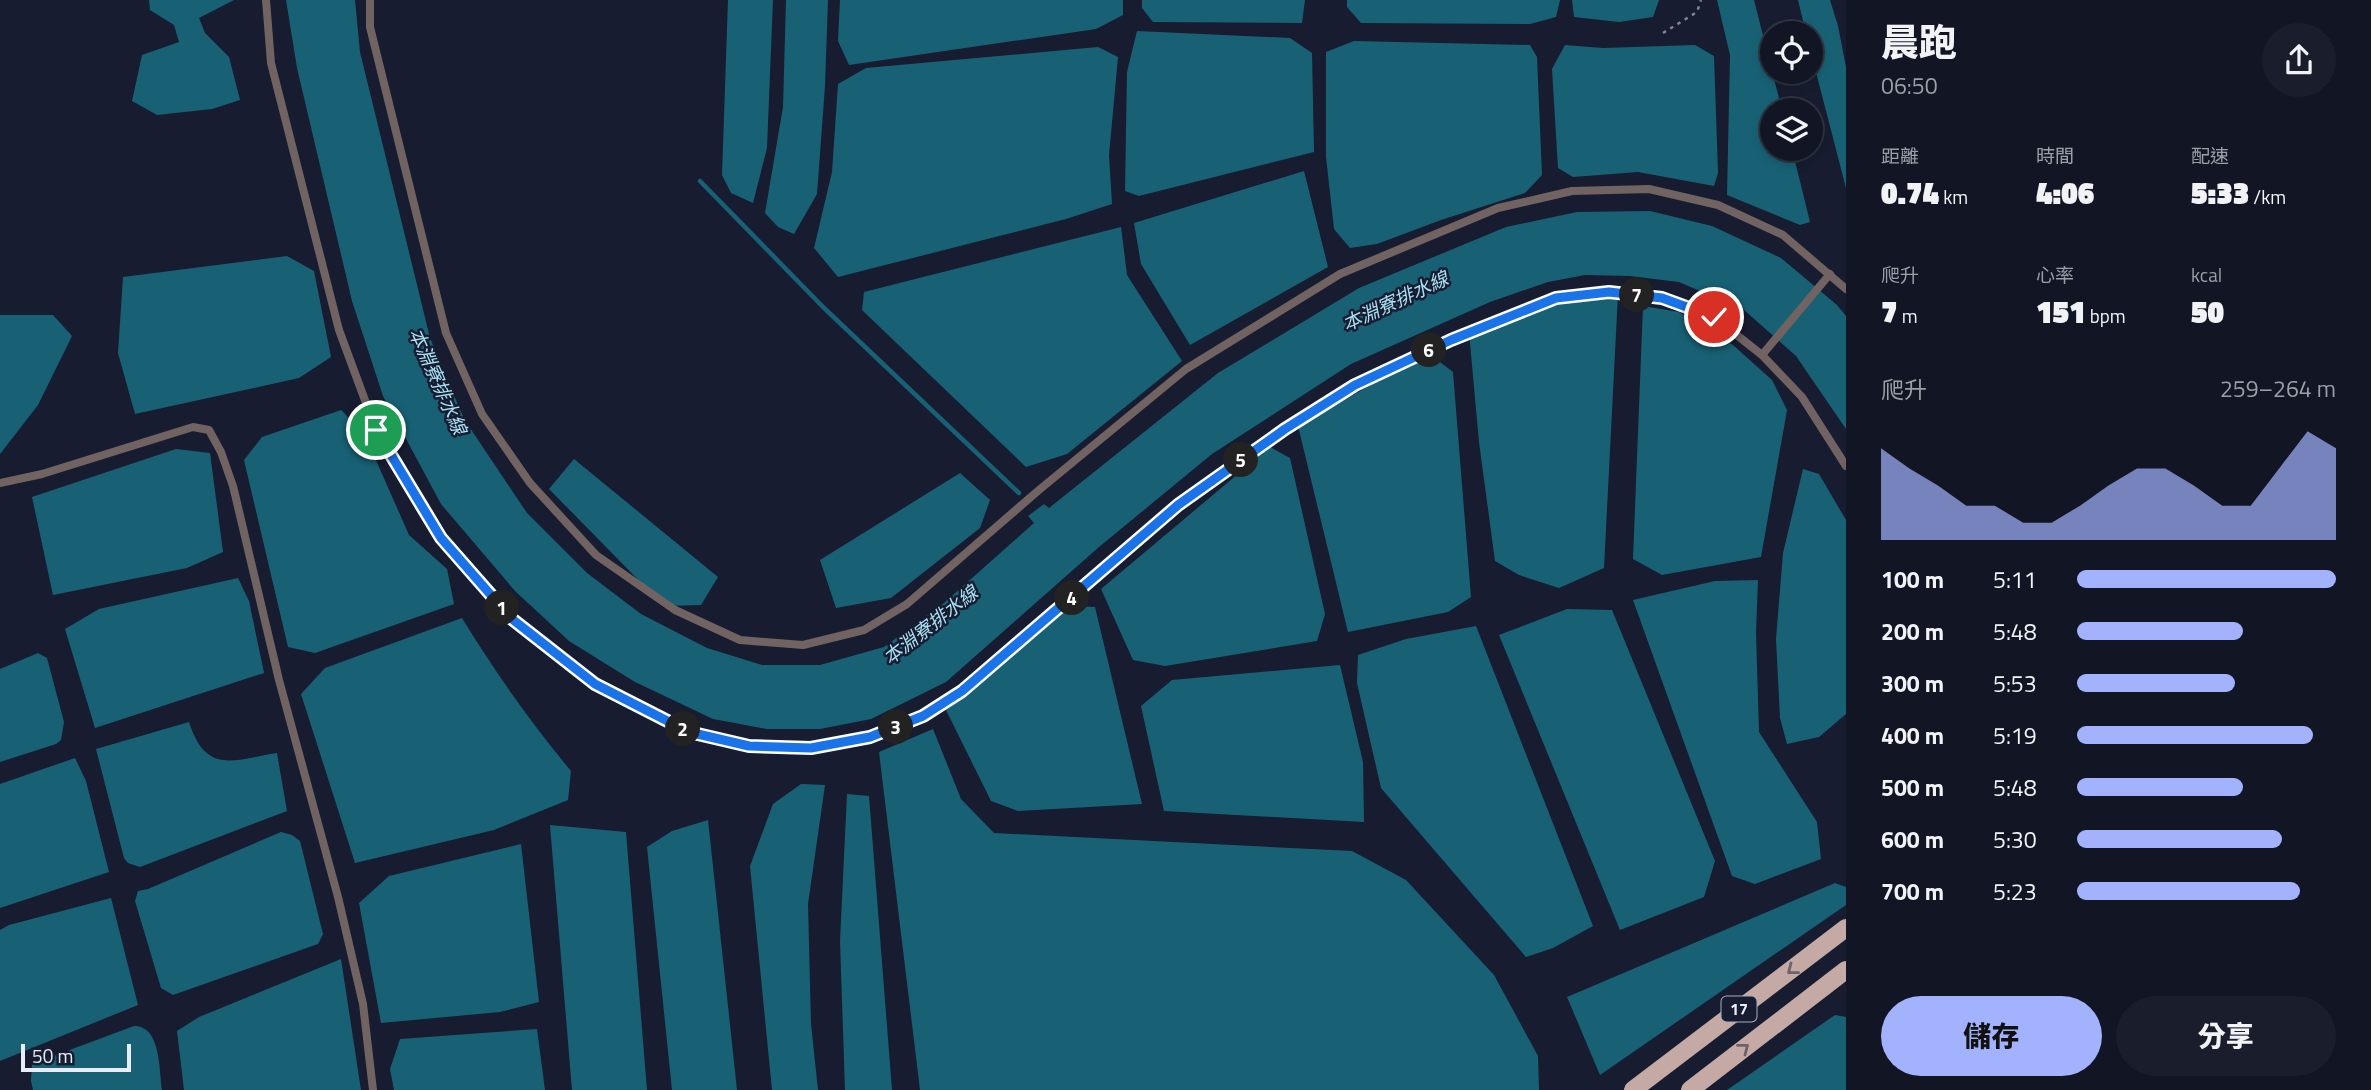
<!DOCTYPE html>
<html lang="zh-TW">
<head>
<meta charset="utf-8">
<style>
	body { margin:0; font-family:"Titillium Web","Noto Sans TC",sans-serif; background:#1a1e2c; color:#f1f3f6; height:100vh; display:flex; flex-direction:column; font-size:26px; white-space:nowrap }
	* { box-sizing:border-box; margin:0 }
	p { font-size:23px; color:#9c9fa6 }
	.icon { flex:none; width:38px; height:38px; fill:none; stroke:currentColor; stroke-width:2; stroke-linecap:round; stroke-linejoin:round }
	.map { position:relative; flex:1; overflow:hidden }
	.details { display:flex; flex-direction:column; background:#111524; width:525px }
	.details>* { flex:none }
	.fabs { position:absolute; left:1760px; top:21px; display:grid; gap:14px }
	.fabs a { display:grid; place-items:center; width:63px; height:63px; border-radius:50%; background:#111524; box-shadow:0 4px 10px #0003,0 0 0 2px #303441; font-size:35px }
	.scale { position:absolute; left:21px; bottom:18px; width:110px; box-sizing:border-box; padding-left:7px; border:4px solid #e8edfb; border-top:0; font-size:19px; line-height:24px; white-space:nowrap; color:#e8edfb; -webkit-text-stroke:5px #171c30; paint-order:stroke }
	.pin { position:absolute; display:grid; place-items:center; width:60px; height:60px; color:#fff; margin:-30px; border:4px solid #fff; border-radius:50%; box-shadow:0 2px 7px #0007 }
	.km { position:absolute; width:35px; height:35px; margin:-18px; border-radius:50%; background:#222; color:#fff; font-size:19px; line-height:35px; text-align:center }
	.round { display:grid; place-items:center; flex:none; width:74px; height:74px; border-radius:37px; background:#1a1e2c }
	.head { display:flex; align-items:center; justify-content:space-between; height:119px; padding:0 35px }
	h1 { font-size:38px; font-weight:800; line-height:52px }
	.metrics { display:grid; grid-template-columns:repeat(3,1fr); gap:10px; height:119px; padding:7px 35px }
	.metrics div { display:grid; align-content:center }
	.metrics b { font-size:30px; font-weight:800 }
	.metrics small { font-size:19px; font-weight:400 }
	.metrics p { font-size:19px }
	.chart { height:196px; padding:14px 35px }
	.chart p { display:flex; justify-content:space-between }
	.chart svg { width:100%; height:126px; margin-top:7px; fill:#a2b2fd; opacity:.7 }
	.primary-button { display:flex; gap:14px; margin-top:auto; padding:14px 35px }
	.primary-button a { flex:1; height:80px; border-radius:42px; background:#a2b2fd; color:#111; font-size:28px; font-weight:800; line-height:80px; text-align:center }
	.primary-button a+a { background:#1a1e2c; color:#f1f3f6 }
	ul { padding:0 35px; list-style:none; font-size:23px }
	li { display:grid; grid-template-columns:112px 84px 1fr; align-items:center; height:52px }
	li i { height:18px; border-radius:9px; background:#a2b2fd }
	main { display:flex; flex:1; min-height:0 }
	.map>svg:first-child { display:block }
	.water { fill:#186175 }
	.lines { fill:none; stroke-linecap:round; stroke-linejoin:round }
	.stream { stroke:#186175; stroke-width:4.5 }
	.path { stroke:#818697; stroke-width:2.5; stroke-dasharray:3.5 5; stroke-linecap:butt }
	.lane { stroke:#706361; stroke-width:8 }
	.primary { stroke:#c5a9a5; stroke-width:18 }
	.oneway { stroke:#6e626a }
	.route-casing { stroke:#fff; stroke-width:14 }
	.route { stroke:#1a73e8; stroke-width:9 }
	.labels { text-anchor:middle; stroke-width:5; stroke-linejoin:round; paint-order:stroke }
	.shield { fill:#171c30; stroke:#a9aebe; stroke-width:2 }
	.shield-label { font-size:16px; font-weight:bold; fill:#e8edfb }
	.water-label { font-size:19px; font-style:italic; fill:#aae1f4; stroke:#171c30 }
</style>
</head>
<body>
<main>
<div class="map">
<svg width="1846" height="1090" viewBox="0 0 1846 1090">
	<rect width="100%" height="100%" fill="#171c30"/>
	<g class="water">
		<path d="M149 0H234L199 18 205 33 229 57 240 100 212 109 157 115 132 101 142 55 179 42 174 25 150 10Z"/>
		<path d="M286 0H355L360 52 430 338 464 419 527 513 587 573 641 614 707 648 762 665H820L884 647 944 603 1034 523 1028 516 1044 504 1049 508 1218 373 1359 288 1506 227 1577 212 1650 211 1712 226 1781 258 1837 305 1846 316V429L1796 356 1744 310 1679 282 1630 276 1585 275 1548 282 1490 302 1351 364 1212 454 1099 547 946 682 871 719 820 729H767L713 719 635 682 569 641 515 591 441 504 383 396 352 301 297 68Z"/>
		<path d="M728 0H773L767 148 753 203 731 193 722 175Z"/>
		<path d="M786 0H828L825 86 817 194 794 234 778 227 765 213 783 107Z"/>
		<path d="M840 0H1123V15L1096 29 849 65 838 41Z"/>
		<path d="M1142 0H1305L1302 23 1153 22 1142 8Z"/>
		<path d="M1347 0H1560L1556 17 1530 24 1361 23 1347 7Z"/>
		<path d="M1572 0H1659L1653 17 1619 22 1574 17Z"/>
		<path d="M1717 0H1754L1782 110H1773V149H1792L1810 222 1800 225 1727 195 1730 55Z"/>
		<path d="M1798 0H1830L1838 26 1846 67V188L1811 53V33H1806Z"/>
		<path d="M1137 31 1290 38 1312 53 1314 152 1139 196 1125 191 1127 72Z"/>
		<path d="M1354 41 1530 45 1537 57 1542 175 1525 193 1441 220 1377 244 1350 248 1334 229 1326 157V52Z"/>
		<path d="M1565 45 1603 48 1695 45 1714 56 1718 173 1714 186 1638 172 1573 177 1558 168 1552 69Z"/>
		<path d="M1098 47 1118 57 1109 155 1112 204 1066 219 838 277 814 248 832 172 838 84 866 68Z"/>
		<path d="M1304 171 1328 267 1190 345 1141 264 1134 223Z"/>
		<path d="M1121 227 1127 275 1182 361 1067 454 1026 467 862 310 864 292Z"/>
		<path d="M287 256 314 271 331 357 299 378 135 414 118 353 123 277Z"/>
		<path d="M1618 294 1604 568 1559 588 1519 575 1495 561 1479 442 1469 332 1541 308Z"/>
		<path d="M1643 306 1679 312 1733 345 1772 380 1787 410 1761 557 1662 575 1633 559Z"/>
		<path d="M0 315H53L72 336 38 405 0 454Z"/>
		<path d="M1428 353 1453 372 1471 597 1448 612 1348 632 1298 426Z"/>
		<path d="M341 410 364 433 409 535 447 569 454 604 315 653 288 647 244 460 262 437Z"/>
		<path d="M1270 447 1290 458 1325 614 1317 641 1165 666 1133 660 1101 589Z"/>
		<path d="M176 449 210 453 223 552 187 568 53 595 32 497Z"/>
		<path d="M574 459 718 577 701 605 664 606 549 489Z"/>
		<path d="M1803 469 1819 474 1846 520V714L1819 737 1787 744 1780 718 1776 639 1783 553Z"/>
		<path d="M960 473 990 500 980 528 891 598 836 608 820 560Z"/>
		<path d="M238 578 249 601 264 673 95 728 65 629 99 609Z"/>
		<path d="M1758 580 1756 632 1759 732 1817 822 1821 859 1755 884 1732 876 1633 600 1715 581Z"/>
		<path d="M1069 606 1095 607 1142 804 1018 811 991 801 946 710Z"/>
		<path d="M1567 609 1612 610 1715 861 1704 897 1620 930 1499 635Z"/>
		<path d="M462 618C495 672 531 723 571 771L568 800 494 830 355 863 301 694 325 668Z"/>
		<path d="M1476 626 1593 926 1553 948 1526 957 1381 788 1357 683 1358 655 1406 639Z"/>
		<path d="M38 653 47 658 64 722 61 740 56 744 0 762V669Z"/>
		<path d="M1340 665 1363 762 1364 822 1164 811 1141 706 1172 680Z"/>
		<path d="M189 722C206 775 233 760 277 753L287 811 140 867 128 863 124 858 96 749Z"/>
		<path d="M933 729 961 799 994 833 1352 851 1406 880 1494 975 1538 1056 1539 1090H920L879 752Z"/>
		<path d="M75 758 86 781 109 872 0 908V784Z"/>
		<path d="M801 784 825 785 808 904 811 1024 818 1090H772L750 866 773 804Z"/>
		<path d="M847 794 869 796 892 1090H845L840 941Z"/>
		<path d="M708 820 737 1090H672L647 847 672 831Z"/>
		<path d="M550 825 626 832 647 1090H572Z"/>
		<path d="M281 832 292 835 300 841 323 934 318 944 173 995 161 988 135 901 138 891 148 889Z"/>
		<path d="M521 844 539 1002 500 1012 381 1023 359 903 389 876Z"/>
		<path d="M1835 883 1846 887V905L1600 1075 1567 997Z"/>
		<path d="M111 898 138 1005 0 1061V930L9 925Z"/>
		<path d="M341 959 361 1090H184L177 1031 199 1017Z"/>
		<path d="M1835 1015 1846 1017V1090H1727Z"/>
		<path d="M134 1026C161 1026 159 1069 162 1090H33L31 1081 32 1064Z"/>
		<path d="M537 1029 545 1090H394L390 1069 400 1039Z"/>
	</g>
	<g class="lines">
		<path class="stream" d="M700 181 823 307 1019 493"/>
		<path class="path" d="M1663 33 1697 12 1701 0"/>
		<g class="lane">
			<path d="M266 0 271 63 339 330 376 430 441 538 512 619 595 684 689 732 749 746 811 748 870 737 923 716 963 691 1178 505 1285 429 1355 385 1451 340 1556 298 1609 292 1662 298 1714 317 1762 355 1802 397 1846 466"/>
			<path d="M370 0V27L446 333 482 414 530 483 596 555 675 610 740 640 803 645 864 630 907 604 1039 490 1186 369 1340 274 1498 208 1572 191 1649 189 1718 205 1783 235 1846 289"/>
			<path d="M1762 355 1830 274"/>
			<path d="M0 483 42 474 193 427 209 430 221 452 233 486 279 680 338 897 363 1004 373 1090"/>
		</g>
		<g class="primary">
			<path d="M1633 1090 1846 928"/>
			<path d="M1690 1090 1846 970"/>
		</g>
	</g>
	<defs><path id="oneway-chevron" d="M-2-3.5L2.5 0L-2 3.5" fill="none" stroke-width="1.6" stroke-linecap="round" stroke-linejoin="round" transform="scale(1.75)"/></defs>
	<g class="oneway">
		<use href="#oneway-chevron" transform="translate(1792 970) rotate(142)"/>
		<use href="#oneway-chevron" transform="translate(1744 1048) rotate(-38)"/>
	</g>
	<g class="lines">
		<g class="route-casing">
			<path id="route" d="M376 430 441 538 512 619 595 684 689 732 749 746 811 748 870 737 923 716 962 691 1178 505 1285 429 1355 385 1451 340 1556 298 1609 292 1662 298 1714 317"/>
		</g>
		<use href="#route" class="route"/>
	</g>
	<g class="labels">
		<rect class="shield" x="1721.5" y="996.5" width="35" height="25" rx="5"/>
		<g class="shield-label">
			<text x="1739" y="1015">17</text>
		</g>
		<g class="water-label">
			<text transform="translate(1395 301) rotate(-25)" y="7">本淵寮排水線</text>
			<text transform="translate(438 381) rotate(66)" y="7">本淵寮排水線</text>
			<text transform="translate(930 625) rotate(-38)" y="7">本淵寮排水線</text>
		</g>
	</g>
</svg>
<div class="fabs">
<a><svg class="icon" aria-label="locate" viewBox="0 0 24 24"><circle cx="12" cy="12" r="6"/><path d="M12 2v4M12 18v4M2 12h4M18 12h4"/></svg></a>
<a><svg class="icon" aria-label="layers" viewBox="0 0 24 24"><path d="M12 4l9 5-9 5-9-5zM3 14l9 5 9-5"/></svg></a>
</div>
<div class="scale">50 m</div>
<div class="pin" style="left:376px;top:430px;background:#1e9e55"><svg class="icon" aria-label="arrive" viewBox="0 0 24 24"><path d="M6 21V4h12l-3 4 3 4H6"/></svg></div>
<div class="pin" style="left:1714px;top:317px;background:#d93025"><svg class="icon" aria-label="check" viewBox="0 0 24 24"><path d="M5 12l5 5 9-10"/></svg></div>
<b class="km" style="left:502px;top:608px">1</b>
<b class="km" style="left:683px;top:729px">2</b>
<b class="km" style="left:896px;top:727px">3</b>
<b class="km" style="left:1072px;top:598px">4</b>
<b class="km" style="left:1241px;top:460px">5</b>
<b class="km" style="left:1429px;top:350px">6</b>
<b class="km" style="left:1637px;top:295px">7</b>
</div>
<section class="details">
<div class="head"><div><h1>晨跑</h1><p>06:50</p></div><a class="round"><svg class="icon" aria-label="share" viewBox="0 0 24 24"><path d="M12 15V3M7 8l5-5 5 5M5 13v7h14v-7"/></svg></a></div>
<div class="metrics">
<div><p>距離</p><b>0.74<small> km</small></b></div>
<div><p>時間</p><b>4:06</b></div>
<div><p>配速</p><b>5:33<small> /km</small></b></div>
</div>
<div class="metrics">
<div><p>爬升</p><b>7<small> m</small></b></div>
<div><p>心率</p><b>151<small> bpm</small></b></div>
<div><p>kcal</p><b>50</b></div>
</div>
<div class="chart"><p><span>爬升</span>259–264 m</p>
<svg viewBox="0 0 160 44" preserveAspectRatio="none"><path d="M0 44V12L10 19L20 25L30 32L40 32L50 38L60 38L70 32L80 25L90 19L100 19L110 25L120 32L130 32L140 19L150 6L160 12V44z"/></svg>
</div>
<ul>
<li><b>100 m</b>5:11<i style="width:100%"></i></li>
<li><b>200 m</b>5:48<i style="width:64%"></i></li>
<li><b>300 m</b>5:53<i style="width:61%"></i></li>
<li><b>400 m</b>5:19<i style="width:91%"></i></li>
<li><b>500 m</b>5:48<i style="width:64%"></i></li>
<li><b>600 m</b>5:30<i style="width:79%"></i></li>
<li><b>700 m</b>5:23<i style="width:86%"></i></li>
</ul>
<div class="primary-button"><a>儲存</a><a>分享</a></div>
</section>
</main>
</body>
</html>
